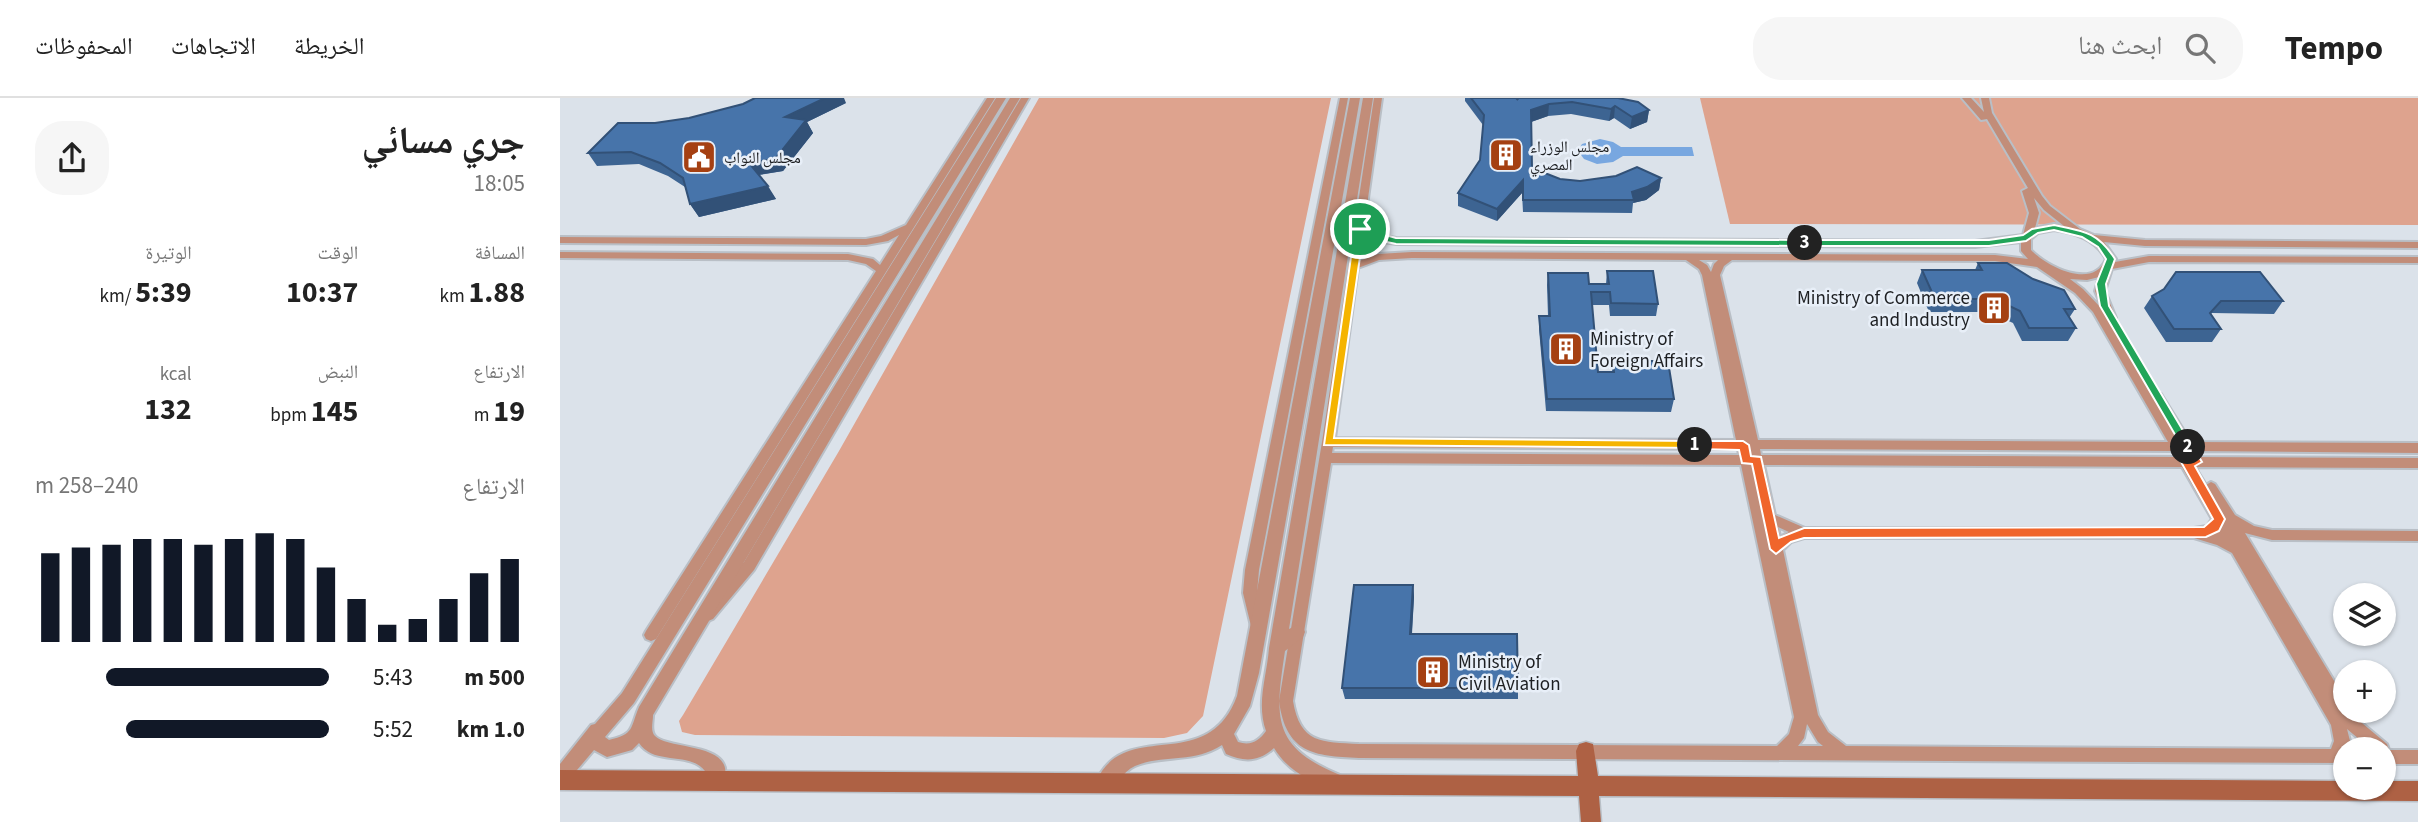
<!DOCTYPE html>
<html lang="ar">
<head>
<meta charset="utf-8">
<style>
	body { margin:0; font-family:"Source Sans 3","Noto Naskh Arabic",sans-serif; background:#f6f6f6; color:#222; direction:rtl; height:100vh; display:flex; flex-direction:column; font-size:26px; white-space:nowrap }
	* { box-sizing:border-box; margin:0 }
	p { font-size:23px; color:#767676 }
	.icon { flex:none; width:38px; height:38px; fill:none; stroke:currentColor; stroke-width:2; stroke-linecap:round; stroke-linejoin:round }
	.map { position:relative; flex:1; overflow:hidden; direction:ltr }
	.side { display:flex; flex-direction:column; background:#fff; width:560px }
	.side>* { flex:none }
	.fabs { position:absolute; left:1773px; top:485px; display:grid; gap:14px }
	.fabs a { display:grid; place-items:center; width:63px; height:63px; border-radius:50%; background:#fff; box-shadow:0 2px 5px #0004; font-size:35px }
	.pin { position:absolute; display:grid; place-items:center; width:60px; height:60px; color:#fff; margin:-30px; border:4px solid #fff; border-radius:50%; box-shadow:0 2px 7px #0007 }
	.km { position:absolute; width:35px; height:35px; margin:-18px; border-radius:50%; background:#222; color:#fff; font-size:19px; line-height:35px; text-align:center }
	.round { display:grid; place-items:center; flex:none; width:74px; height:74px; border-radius:28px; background:#f6f6f6 }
	.head { display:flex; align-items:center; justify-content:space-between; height:119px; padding:0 35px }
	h1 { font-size:38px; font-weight:700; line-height:52px }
	.figures { display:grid; grid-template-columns:repeat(3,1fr); gap:10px; height:119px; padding:7px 35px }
	.figures div { display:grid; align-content:center }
	.figures b { font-size:30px; font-weight:700 }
	.figures small { font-size:19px; font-weight:400 }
	.figures p { font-size:19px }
	.chart { height:196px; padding:14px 35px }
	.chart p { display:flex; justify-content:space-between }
	.chart svg { width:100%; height:126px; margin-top:7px; stroke:#111827; stroke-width:6 }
	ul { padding:0 35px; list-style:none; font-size:23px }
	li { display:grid; grid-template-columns:112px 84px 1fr; align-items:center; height:52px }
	li i { height:18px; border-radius:9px; background:#111827 }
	header { display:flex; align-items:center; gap:42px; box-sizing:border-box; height:98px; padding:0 35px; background:#fff; border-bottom:2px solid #e0e0e0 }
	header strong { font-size:33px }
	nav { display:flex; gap:38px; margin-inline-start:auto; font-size:24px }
	.search { width:490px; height:63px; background:#f6f6f6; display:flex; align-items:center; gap:18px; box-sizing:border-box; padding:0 24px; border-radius:28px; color:#767676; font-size:26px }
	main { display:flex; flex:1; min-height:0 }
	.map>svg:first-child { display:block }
	.green { fill:#dea38e }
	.water { fill:#78a7e0 }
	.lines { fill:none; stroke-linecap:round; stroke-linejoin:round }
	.minor-casing { stroke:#b9bfc6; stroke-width:4 }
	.tertiary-casing { stroke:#b9bfc6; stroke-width:4 }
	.secondary-casing { stroke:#b9bfc6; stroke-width:3 }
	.minor { fill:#c28d79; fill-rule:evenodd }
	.tertiary { fill:#c28d79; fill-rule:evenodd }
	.secondary { fill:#ae6144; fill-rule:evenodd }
	.wall { fill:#3d6492 }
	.shaded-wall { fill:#325177 }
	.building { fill:#4774aa; stroke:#325177; stroke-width:2 }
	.split-1 { fill:#f5b400; stroke:#fff; stroke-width:2 }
	.split-2 { fill:#f0652b; stroke:#fff; stroke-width:2 }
	.split-3 { fill:#22a559; stroke:#fff; stroke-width:2 }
	.split-4 { fill:#22a559; stroke:#fff; stroke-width:2 }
	.labels { text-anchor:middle; stroke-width:5; stroke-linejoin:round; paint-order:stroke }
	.far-poi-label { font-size:16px; fill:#1d1f22; stroke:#e8eff8; text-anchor:start }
	.poi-label { font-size:19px; fill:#1d1f22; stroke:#e8eff8; text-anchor:start }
</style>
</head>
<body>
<header>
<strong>Tempo</strong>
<div class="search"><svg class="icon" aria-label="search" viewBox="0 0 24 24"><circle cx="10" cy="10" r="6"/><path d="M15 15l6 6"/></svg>ابحث هنا</div>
<nav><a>الخريطة</a><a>الاتجاهات</a><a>المحفوظات</a></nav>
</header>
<main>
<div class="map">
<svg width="1858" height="724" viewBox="0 0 1858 724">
	<rect width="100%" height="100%" fill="#dbe2ea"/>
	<g class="green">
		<path d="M479 0H771L643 618 627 635 604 640 135 637 122 634 119 623 123 617 279 353Z"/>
		<path d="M1140 0H1858V127L1170 126Z"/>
	</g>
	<path class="water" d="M1040 41 1053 44 1061 49H1132L1134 58H1063L1053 64 1037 66 1024 61 1018 53 1022 46Z"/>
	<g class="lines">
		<g class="minor-casing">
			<g id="minor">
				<path d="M427 0H435L96 541 91 543 86 541 84 537 86 533 316 173 306 166 288 162 0 160V154L288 156 313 161 320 167 339 137 328 143 306 147 0 145V139L306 141 321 138 346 127Z"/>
				<path d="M461 0H469L194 472 153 521 148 523 143 521 141 517 143 513 184 464Z"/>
				<path d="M780 0H788L699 472 697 495 705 528 703 532 698 534 693 532 691 528 683 495 685 472Z"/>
				<path d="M814 0H822L804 129 819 137 836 140 1415 143 1463 137 1469 115 1462 93 1468 90 1427 21 1421 22 1402 0H1411L1424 14 1421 0H1429L1432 15 1482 98 1490 108 1520 131 1534 137 1585 142 1858 144V150L1585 148 1544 144 1556 161 1555 164 1589 158 1858 159V165L1589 164 1552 171 1545 193 1556 220 1555 223H1549L1592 297 1597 295 1601 296 1631 344 1858 345V355L1635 353 1630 357 1627 356 1629 359 1858 360V370L1635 369 1646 387 1651 384 1655 386 1675 417 1694 428 1712 432 1858 433V443L1712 442 1685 435 1785 601V612H1792L1796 620 1827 646 1829 652H1858V666H1824V651H1811L1787 631 1790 643 1785 651V665L799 660C753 658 726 655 719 603L762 344ZM1474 100 1484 112 1504 128 1494 126 1475 130 1479 115ZM1494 132C1515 135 1535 141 1546 161 1533 192 1487 169 1471 152V141L1478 135ZM803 137 812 142 836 146 1415 149 1461 144V153L1468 161 1435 157 852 154 818 156 799 163ZM852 160 1126 162 1139 171 1142 177 1176 342 775 340 798 170 819 162ZM1139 162H1158L1154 166 1151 174 1147 167ZM1172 162 1435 163 1477 169 1515 195 1533 214 1608 344 1198 342 1160 177 1164 168ZM1539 179 1535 193 1543 212 1523 191 1510 181 1527 182ZM773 349 1178 351 1179 357 772 355ZM1200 351 1613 353 1617 359 1201 357ZM771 365 1181 367 1234 619 1229 636 1217 648 799 646C762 644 740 646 733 603ZM1204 367 1622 369 1652 421 1647 428 1634 430H1245L1215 417ZM1218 429 1229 434 1220 439ZM1244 440H1634L1657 447 1672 455 1771 627 1774 643 1771 651 1286 648 1268 634 1258 617 1223 452 1231 444ZM1247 626 1258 644 1263 648H1238L1244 640Z"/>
			</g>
		</g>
		<g class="tertiary-casing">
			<g id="tertiary">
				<path d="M436 0H446L74 605 45 639 49 642C75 636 70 630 79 609L450 0H460L93 617C93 624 90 633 95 638 109 653 182 643 162 688L156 691 150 688C147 683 148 677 145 673 130 653 94 668 79 645L72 652 47 659 34 652 6 685 0 688V666L31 627 35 626 62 595Z"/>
				<path d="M790 0H800L699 575 690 608 674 636 678 644C691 648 699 643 706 633 696 605 707 578 709 550L803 0H813L729 531 737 527 743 529 745 534 743 539 725 553C715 619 711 649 780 677L783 683 780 689 774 692C749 683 728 673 714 650 699 664 684 664 666 656L662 647C633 666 603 656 575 668 562 674 557 688 545 693L539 690 536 684C565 618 647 679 677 598Z"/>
			</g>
		</g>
		<g class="secondary-casing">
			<path id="secondary" d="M1026 644 1033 646 1038 678 1785 683V690H1824V683H1858V703L1039 698 1041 724H1021L1019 698 0 692V672L1018 678 1016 653 1019 646Z"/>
		</g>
		<use href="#minor" class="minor"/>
		<use href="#tertiary" class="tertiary"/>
		<use href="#secondary" class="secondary"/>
	</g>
	<g class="wall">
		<path d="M905 0H1058L1089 12 1087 24 1070 31 1054 20 1049 23 1011 16 988 18 971 24 972 70 1000 81 1020 83 1101 80 1099 92 1086 102 1073 105 1072 115 963 114 962 95 937 123 898 108V95L920 62 923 27 905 3Z"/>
		<path d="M286 5 247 24 253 35 223 73 199 77 216 101 139 119 130 106 125 89 108 78 79 66 37 68 28 55 95 25 129 20Z"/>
		<path d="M1418 165 1515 211 1509 220 1516 230 1508 243H1462L1453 225 1429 214H1369L1357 185 1362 172H1415Z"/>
		<path d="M1047 173 1098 206 1096 218H1050L1049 207H1032L1038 274H1052L1053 263 1114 301 1111 314 986 313 979 231V218H988L987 187 988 175 1029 186H1046Z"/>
		<path d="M1592 198 1723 203 1714 216 1652 215 1651 216 1661 231 1652 244H1606L1584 210Z"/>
		<path d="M853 487 854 499 852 536 958 590V601H785L782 590Z"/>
	</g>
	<g class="shaded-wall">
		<path d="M265 0H284L286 5 247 24 253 35 223 73 197 77 189 65 225 19Z"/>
		<path d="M989 6 988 18 971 24V12Z"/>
		<path d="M1055 8 1054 20 1049 23 1051 11Z"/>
		<path d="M1089 12 1087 24 1070 31 1072 19Z"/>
		<path d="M1101 80 1099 92 1086 102 1073 105 1074 102 1072 94Z"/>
		<path d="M963 82 962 95 937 123V111Z"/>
		<path d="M208 88 216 101 139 119 130 106Z"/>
		<path d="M853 487 854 499 851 547 850 536Z"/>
	</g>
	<g class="building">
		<path d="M195 0H265L225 19 246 22 215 61 189 65 208 88 130 106 123 80 100 65 71 54 28 55 58 25H95L129 20 183 6Z"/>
		<path d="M911 0H956L958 2 957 0H1058L1078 4 1089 12 1072 19 1055 8 1051 11 1012 4 989 6 971 12 972 70 1000 81 1020 83 1056 78 1077 69 1101 80 1087 89 1072 94 1074 102H963V82L937 111 898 95 920 62 924 17Z"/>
		<path d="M1418 165H1447L1473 181 1504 192 1515 211H1504L1516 230H1469L1460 213 1435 201H1375L1362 172H1422Z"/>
		<path d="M1047 173H1093L1098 206 1051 205 1050 194H1031L1038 274H1054L1053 263H1108L1114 301H987L979 218H990L988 175H1028L1029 186H1049Z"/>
		<path d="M1616 174H1700L1723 203H1661L1650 215 1661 231H1614L1592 198 1604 191Z"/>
		<path d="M794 487H853L850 536H957L958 590H782Z"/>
	</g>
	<path class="split-1" d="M800 128 804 131 774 340 1135 343 1141 347 1139 350 764 347 795 131Z"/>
	<path class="split-2" d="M1135 343H1183L1189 347 1191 358 1201 359 1219 440 1244 430 1644 429 1653 421 1621 364 1628 360 1622 349 1628 345 1631 346 1642 364 1635 368 1665 421 1659 433 1646 439 1244 440 1231 444 1216 456 1210 451 1192 366 1182 365 1179 352 1135 351 1130 347Z"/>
	<path class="split-3" d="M1494 127C1524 133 1538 134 1555 161L1546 186 1549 208 1631 346V352H1624L1540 208 1536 186 1546 161 1538 149 1522 139 1494 132 1478 135 1466 143 1429 148H1245L1240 145 1245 142H1429L1463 137 1472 131Z"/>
	<path class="split-4" d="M797 129 836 140 1245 142 1250 145 1245 148 836 146 813 141 797 133Z"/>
	<defs>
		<g id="building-square" transform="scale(1.75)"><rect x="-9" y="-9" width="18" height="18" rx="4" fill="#a54012" stroke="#e8eff8"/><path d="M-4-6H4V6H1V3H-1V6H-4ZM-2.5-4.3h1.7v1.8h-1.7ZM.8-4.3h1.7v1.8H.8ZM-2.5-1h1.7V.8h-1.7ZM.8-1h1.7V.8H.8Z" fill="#fff"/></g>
		<g id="civic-square" transform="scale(1.75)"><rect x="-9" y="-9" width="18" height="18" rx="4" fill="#a54012" stroke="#e8eff8"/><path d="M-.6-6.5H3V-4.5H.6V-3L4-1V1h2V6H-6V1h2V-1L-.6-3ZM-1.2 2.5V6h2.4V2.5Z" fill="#fff"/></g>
	</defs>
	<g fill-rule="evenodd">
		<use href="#building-square" x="946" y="57"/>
		<use href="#civic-square" x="139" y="59"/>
		<use href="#building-square" x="1434" y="210"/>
		<use href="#building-square" x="1006" y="251"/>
		<use href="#building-square" x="873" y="574"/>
	</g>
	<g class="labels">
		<g class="far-poi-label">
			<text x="970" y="54">مجلس الوزراء<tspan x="970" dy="18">المصري</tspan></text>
			<text x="164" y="65">مجلس النواب</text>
		</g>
		<g class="poi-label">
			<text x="1410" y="206" text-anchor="end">Ministry of Commerce<tspan x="1410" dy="22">and Industry</tspan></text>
			<text x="1030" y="247">Ministry of<tspan x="1030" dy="22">Foreign Affairs</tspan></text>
			<text x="898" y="570">Ministry of<tspan x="898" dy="22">Civil Aviation</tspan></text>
		</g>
	</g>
</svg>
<div class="fabs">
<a><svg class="icon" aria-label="layers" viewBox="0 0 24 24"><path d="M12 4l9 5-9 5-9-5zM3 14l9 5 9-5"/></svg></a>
<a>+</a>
<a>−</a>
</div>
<div class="pin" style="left:800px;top:131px;background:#1e9e55"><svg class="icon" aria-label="arrive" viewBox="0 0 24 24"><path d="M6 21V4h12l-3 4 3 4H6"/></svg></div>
<b class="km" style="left:1135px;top:347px">1</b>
<b class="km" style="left:1628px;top:349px">2</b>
<b class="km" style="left:1245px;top:145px">3</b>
</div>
<section class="side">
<div class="head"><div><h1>جري مسائي</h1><p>18:05</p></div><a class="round"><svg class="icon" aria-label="share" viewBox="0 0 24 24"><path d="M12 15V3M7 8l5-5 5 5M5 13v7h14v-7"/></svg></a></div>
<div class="figures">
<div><p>المسافة</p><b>1.88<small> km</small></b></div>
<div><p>الوقت</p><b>10:37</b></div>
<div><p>الوتيرة</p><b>5:39<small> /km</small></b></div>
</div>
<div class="figures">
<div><p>الارتفاع</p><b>19<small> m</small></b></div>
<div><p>النبض</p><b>145<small> bpm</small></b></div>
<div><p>kcal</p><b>132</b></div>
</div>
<div class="chart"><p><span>الارتفاع</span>240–258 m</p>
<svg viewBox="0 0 160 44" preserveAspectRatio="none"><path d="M5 44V13M15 44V11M25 44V10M35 44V8M45 44V8M55 44V10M65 44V8M75 44V6M85 44V8M95 44V18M105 44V29M115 44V38M125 44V36M135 44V29M145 44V20M155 44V15"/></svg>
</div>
<ul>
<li><b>500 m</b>5:43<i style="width:76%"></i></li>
<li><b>1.0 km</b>5:52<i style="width:69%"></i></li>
</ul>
</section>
</main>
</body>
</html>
